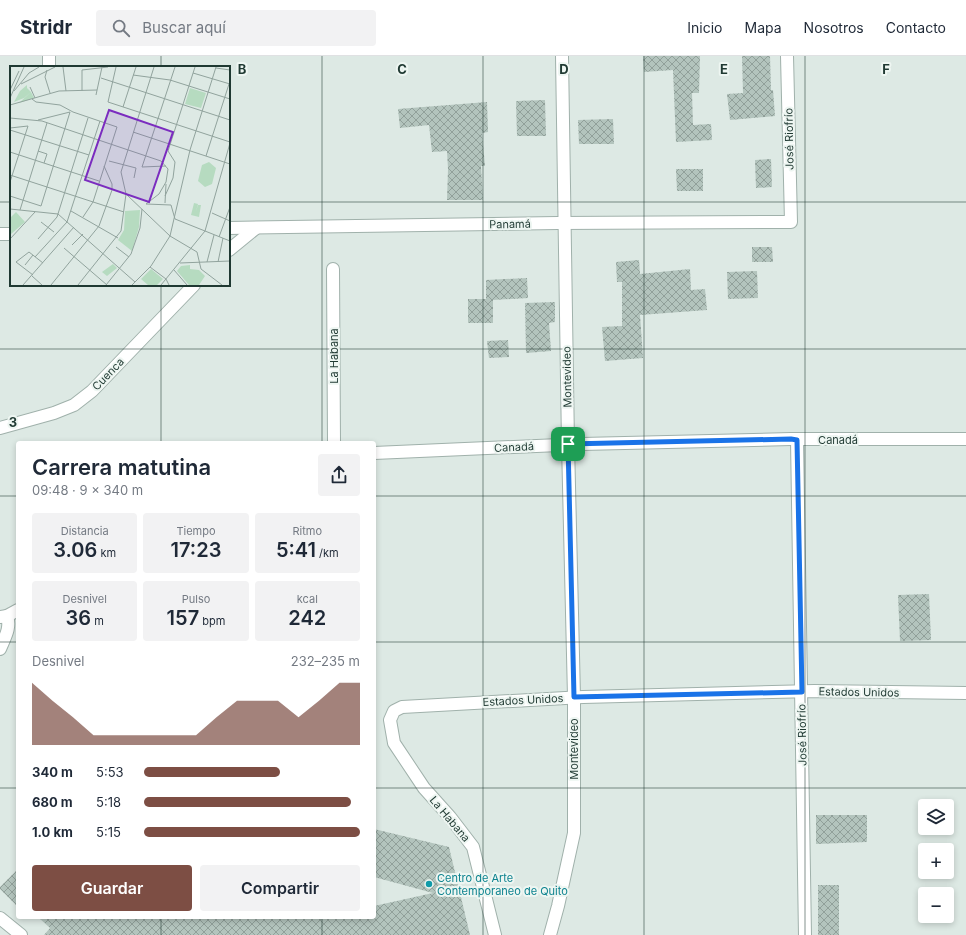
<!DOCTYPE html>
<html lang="es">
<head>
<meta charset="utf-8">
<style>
	body { margin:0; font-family:Inter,sans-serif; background:#f2f2f3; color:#1f2937; height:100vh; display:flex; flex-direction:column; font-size:15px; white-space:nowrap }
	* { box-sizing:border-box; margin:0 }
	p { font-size:13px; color:#747a83 }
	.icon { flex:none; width:22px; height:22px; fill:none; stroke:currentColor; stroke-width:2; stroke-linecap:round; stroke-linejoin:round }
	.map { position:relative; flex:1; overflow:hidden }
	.panel { position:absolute; left:16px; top:385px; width:360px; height:478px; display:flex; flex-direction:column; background:#fff; border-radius:4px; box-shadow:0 2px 6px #0003 }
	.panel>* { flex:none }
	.fabs { position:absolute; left:918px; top:743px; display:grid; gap:8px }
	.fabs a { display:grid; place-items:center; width:36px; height:36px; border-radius:4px; background:#fff; box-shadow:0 2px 6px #0003; font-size:20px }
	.pin { position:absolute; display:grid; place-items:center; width:34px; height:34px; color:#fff; margin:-17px; border-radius:8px; box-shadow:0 2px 6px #0006 }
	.round { display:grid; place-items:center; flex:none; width:42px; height:42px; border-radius:4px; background:#f2f2f3 }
	.headline { display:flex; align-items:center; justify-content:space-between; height:68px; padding:0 16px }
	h1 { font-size:22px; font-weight:600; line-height:30px }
	.figures { display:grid; grid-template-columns:repeat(3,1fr); gap:6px; height:68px; padding:4px 16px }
	.figures div { display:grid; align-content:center; border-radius:4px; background:#f2f2f3; text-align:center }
	.figures b { font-size:20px; font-weight:600 }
	.figures small { font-size:11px; font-weight:400 }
	.figures p { font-size:11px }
	.chart { height:112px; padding:8px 16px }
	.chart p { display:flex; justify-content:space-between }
	.chart svg { width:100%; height:72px; margin-top:4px; fill:#7d4e44; opacity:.7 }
	.primary-button { display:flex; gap:8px; margin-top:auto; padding:8px 16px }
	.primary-button a { flex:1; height:46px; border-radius:4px; background:#7d4e44; color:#fff; font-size:16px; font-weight:600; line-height:46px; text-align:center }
	.primary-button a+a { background:#f2f2f3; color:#1f2937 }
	ul { padding:0 16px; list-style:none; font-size:13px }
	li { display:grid; grid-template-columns:64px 48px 1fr; align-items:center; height:30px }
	li i { height:10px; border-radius:5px; background:#7d4e44 }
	header { display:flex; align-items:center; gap:24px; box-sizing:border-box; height:56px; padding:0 20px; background:#fff; border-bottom:1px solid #e0e1e3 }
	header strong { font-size:19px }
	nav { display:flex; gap:22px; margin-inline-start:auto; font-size:14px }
	.search { width:280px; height:36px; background:#f2f2f3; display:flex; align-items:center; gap:10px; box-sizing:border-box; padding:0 14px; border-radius:4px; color:#747a83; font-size:15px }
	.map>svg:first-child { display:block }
	.building { fill:url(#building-cross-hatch) }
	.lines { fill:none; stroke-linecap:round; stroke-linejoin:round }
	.minor-casing { stroke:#a0b1ab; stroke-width:14 }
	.minor { stroke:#fff; stroke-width:12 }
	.route-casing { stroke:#fff; stroke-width:8 }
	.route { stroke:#1a73e8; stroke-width:5 }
	.grid { fill:none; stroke:#1f3932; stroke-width:1; stroke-opacity:0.55 }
	.culture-dot { fill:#0f9aa8; stroke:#eef6f2; stroke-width:1.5 }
	.labels { text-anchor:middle; stroke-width:4; stroke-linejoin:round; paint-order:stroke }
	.street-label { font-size:11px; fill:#1f3932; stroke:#eef6f2 }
	.culture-label { font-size:11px; fill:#0d838f; stroke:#eef6f2; text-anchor:start }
	.inset-road { fill:none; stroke:#91a39d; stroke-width:1 }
	.view { fill:#7b2cbf; fill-opacity:0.15; stroke:#7b2cbf; stroke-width:2 }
	.inset-edge { fill:none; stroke:#1f3932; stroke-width:2 }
	.grid-label { font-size:13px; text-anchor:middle; font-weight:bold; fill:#1f3932; stroke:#eef6f2; stroke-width:4; stroke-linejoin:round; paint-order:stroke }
</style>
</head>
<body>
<header>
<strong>Stridr</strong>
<div class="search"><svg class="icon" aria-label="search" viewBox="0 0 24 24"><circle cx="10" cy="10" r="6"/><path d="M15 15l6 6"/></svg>Buscar aquí</div>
<nav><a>Inicio</a><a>Mapa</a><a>Nosotros</a><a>Contacto</a></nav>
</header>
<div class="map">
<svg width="966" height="879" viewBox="0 0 966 879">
	<defs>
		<pattern id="building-cross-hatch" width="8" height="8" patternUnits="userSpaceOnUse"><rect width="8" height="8" fill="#b3c4bd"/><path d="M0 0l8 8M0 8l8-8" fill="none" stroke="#91a09a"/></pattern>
	</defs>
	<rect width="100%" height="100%" fill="#dde9e4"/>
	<g class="building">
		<path d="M643 0H700L699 37H692L693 69 711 68 712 84 676 86 673 14 644 16Z"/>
		<path d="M742 0H770L771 34H773L775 60 730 64 727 38 743 37Z"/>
		<path d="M545 44 546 80H517L516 45Z"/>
		<path d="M487 46 488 76 482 77 485 110H481L483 144H447L448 113 447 95 432 96 429 69 400 72 398 53Z"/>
		<path d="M613 63 614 88H579L578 64Z"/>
		<path d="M771 103 772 131 756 132 755 104Z"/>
		<path d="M676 113H703V135H677Z"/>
		<path d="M752 191H772L773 206H752Z"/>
		<path d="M639 204 640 218 690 213 691 234 705 233 707 254 640 259 643 302 605 305 602 271 622 270V226H617L616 206Z"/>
		<path d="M757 215 758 242 728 243 727 216Z"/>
		<path d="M527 222 528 242 493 244V267H468V243H486V224Z"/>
		<path d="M555 246V266L549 267 551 295 526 297 525 247Z"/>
		<path d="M508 284 509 301 489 302 487 285Z"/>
		<path d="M929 538 931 584 900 585 898 539Z"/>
		<path d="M816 759H867V786L816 788Z"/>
		<path d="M374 773 449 791 470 879H44L50 872 38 861H374V850L433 837 374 821Z"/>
		<path d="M18 813V851L0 833V831Z"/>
		<rect x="818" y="829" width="21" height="50"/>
	</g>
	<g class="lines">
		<g class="minor-casing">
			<g id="minor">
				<path d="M49 0V11"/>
				<path d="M229 172 558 167 791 166 787 0"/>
				<path d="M0 178H11"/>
				<path d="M229 194 256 172"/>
				<path d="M333 213 334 387"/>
				<path d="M0 372 54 357 74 349 92 335 194 229"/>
				<path d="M797 384 805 879"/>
				<path d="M374 397 582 388 791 383H966"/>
				<path d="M0 561 7 560 18 554"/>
				<path d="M0 593C5 581 11 572 7 560"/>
				<path d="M0 862 21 879"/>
				<path d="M495 879 473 791 450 761 424 732 394 687 390 664 394 655 402 651 583 641 814 635 966 637"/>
				<path d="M550 879 558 850 574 777V641L568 388 562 0"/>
			</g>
		</g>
		<use href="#minor" class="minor"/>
	</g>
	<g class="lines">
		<g class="route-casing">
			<path id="route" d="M791 383 797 384 802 636 574 641 568 388Z"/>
		</g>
		<use href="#route" class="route"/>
	</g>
	<path class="grid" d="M161 0V11M322 0V387M483 0V879M644 0V879M805 0V879M0 146H11M229 146H966M161 229V387M0 293H966M0 440H18M374 440H966M0 586H18M374 586H966M0 732H18M374 732H966M161 861V879M322 861V879"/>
	<circle class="culture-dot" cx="429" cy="828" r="4"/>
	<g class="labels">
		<g class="street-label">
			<text transform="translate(789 83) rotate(-91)" y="4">José Riofrío</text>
			<text transform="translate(510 168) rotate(-1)" y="4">Panamá</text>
			<text transform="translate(334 300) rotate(-90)" y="4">La Habana</text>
			<text transform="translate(108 318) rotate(-46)" y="4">Cuenca</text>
			<text transform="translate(567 321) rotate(-91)" y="4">Montevideo</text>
			<text x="838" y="388">Canadá</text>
			<text transform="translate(514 391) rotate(-3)" y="4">Canadá</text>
			<text transform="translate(859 636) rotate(1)" y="4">Estados Unidos</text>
			<text transform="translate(523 644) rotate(-3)" y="4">Estados Unidos</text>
			<text transform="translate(802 679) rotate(-91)" y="4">José Riofrío</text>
			<text transform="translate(574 693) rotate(-90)" y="4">Montevideo</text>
			<text transform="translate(450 763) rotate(50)" y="4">La Habana</text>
		</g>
		<g class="culture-label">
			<text x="437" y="826">Centro de Arte<tspan x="437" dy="13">Contemporaneo de Quito</tspan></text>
		</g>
	</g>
	<g transform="translate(10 10)">
		<rect width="220" height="220" fill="#dde9e4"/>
		<path d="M199 96 206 102 202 118 195 121 188 115 192 99ZM184 137 188 138 186 145 188 139H191L189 151 181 149ZM6 146 15 156 1 168 0 152Z" fill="#b6dbc0"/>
		<path d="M17 19V22L21 26 24 32 9 37 21 26 14 32 4 36 10 25ZM180 22 196 27 191 42 175 38ZM130 144 129 161 122 185 108 174 114 164 115 145ZM180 199V203L189 204 195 210 189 219H179L167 205 171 200ZM141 203 153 213 147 219H138L131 213Z" fill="#b6dbc0"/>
		<path d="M103 198 107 202 97 210 92 206Z" fill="#b6dbc0"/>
		<path class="inset-road" d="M53 1 56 25M106 1 98 36 220 76M206 2 220 4M37 4 35 11 40 27M183 7 220 18M123 9 160 14 220 33M91 12 220 54M11 18 45 1M20 21 25 32M0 24 9 5M4 25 19 7 29 1M72 25V4L98 1M86 29 92 1M0 32 14 1M22 33 26 36 50 39 63 46 107 61 83 136 73 151M0 39 49 25 87 24M113 41 126 1M0 52 32 55 151 95 158 103 156 116 149 128 136 138 161 139 165 153M28 54 60 46M0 62 18 60 0 116M0 64 79 89M123 66 220 98M28 85 37 88 34 97M0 86 89 115M196 90 219 18M99 95 126 102 124 112M156 100 132 101 165 1M0 109 114 146M116 128 160 170 187 186 191 203 212 219M0 130 31 140 60 46M155 130 163 112 165 96 158 85 185 1M155 137 156 118M0 143 48 148 125 216M10 144 37 57M61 145 108 172M202 147 220 155M165 153 220 175M31 156 44 166M209 171 220 141M0 173 25 146M28 173 47 151 78 52M62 179 73 168M106 181 119 191M54 182 97 219M25 191 57 156 90 55M197 196 204 169M208 196 213 172M170 197 220 195M15 199 23 189M140 201 156 213 159 219M164 204 177 219M23 209 6 196 19 186 33 197M22 210 32 219M13 219 64 161M41 219 89 160 102 124V118L94 100M68 219 111 165 116 128 111 106 144 1M96 219 121 188 130 162 132 143M122 219 141 200 160 170 180 84 206 1M151 219 195 165 220 77"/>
		<path class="view" d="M99 44 163 66 139 136 75 114Z"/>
		<rect width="220" height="220" class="inset-edge"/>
	</g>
	<g class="grid-label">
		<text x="242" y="18">B</text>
		<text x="402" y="18">C</text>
		<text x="564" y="18">D</text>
		<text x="724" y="18">E</text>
		<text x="886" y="18">F</text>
		<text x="13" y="371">3</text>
	</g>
</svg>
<div class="fabs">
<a><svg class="icon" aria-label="layers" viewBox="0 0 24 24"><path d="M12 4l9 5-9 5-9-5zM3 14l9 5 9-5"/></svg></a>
<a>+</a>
<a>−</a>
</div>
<div class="pin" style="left:568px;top:388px;background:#1e9e55"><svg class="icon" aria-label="arrive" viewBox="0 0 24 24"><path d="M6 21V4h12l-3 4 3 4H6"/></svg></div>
<section class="panel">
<div class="headline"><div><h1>Carrera matutina</h1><p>09:48 · 9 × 340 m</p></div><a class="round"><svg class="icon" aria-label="share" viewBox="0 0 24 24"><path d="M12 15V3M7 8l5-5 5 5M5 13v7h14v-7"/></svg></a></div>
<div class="figures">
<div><p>Distancia</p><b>3.06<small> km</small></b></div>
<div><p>Tiempo</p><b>17:23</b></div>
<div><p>Ritmo</p><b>5:41<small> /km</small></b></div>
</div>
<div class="figures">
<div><p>Desnivel</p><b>36<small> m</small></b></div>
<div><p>Pulso</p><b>157<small> bpm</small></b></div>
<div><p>kcal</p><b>242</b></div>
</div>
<div class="chart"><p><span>Desnivel</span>232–235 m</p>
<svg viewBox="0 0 160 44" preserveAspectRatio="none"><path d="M0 44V6L10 17L20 27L30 38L40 38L50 38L60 38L70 38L80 38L90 27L100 17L110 17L120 17L130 27L140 17L150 6L160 6V44z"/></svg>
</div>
<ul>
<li><b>340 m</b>5:53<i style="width:63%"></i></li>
<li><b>680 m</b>5:18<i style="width:96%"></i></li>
<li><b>1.0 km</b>5:15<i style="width:100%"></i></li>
</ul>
<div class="primary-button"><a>Guardar</a><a>Compartir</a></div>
</section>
</div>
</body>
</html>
